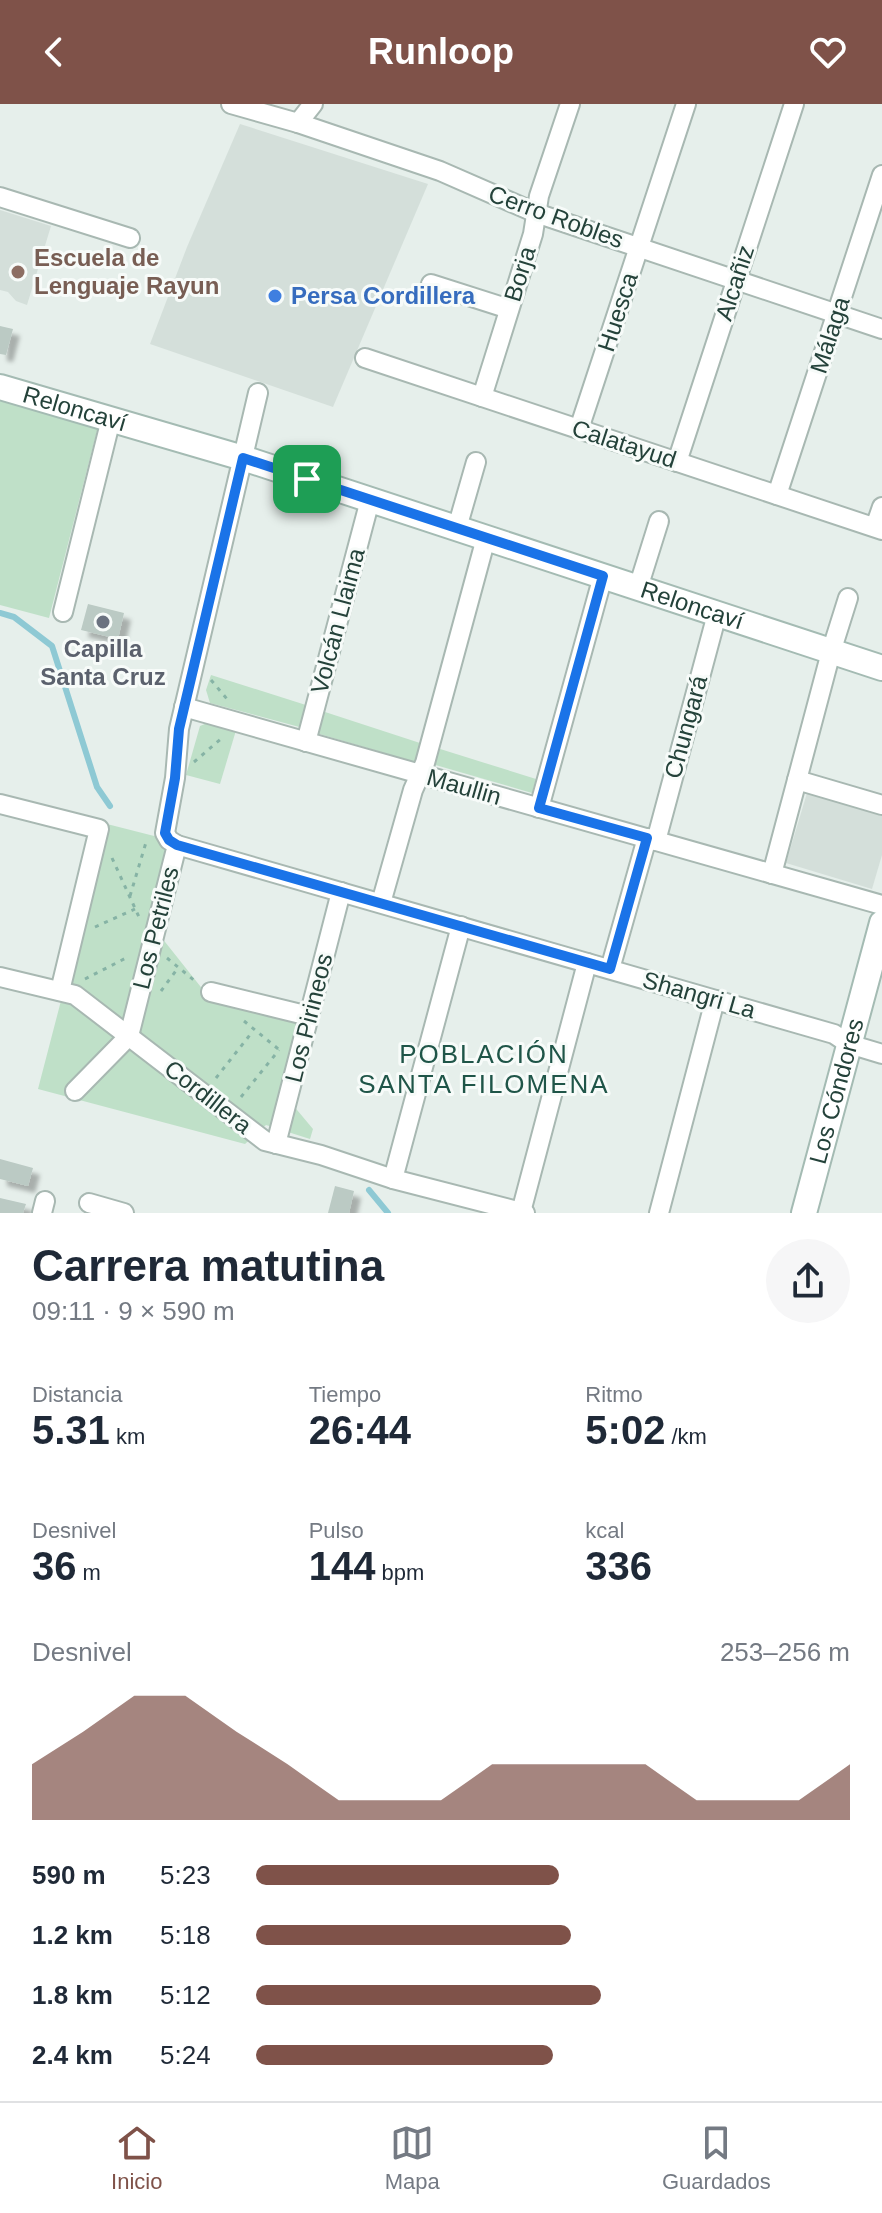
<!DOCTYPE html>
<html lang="es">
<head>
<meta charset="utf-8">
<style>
	body { margin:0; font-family:Arial,sans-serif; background:#f6f6f7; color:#1f2937; height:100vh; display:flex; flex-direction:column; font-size:30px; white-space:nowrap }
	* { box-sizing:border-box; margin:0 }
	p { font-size:26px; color:#747a83 }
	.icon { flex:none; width:44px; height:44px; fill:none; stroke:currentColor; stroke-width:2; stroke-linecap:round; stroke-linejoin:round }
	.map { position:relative; height:1109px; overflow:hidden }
	.drawer { display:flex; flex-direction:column; background:#fff; flex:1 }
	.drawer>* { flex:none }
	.pin { position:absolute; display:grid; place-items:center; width:68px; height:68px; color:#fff; margin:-34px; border-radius:16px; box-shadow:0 4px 12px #0006 }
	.round { display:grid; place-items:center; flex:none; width:84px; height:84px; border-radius:42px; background:#f6f6f7 }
	.head { display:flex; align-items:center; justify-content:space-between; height:136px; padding:0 32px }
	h1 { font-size:44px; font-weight:700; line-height:60px }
	.stats { display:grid; grid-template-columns:repeat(3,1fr); gap:12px; height:136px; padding:8px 32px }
	.stats div { display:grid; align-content:center }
	.stats b { font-size:40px; font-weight:700 }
	.stats small { font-size:22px; font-weight:400 }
	.stats p { font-size:22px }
	.chart { height:224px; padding:16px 32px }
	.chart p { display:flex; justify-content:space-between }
	.chart svg { width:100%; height:144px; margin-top:8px; fill:#7f5249; opacity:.7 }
	ul { padding:0 32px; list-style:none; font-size:26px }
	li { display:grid; grid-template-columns:128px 96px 1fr; align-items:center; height:60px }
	li i { height:20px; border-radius:10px; background:#7f5249 }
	header { display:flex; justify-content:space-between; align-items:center; height:104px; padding:0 32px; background:#7f5249; color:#fff; font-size:36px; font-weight:700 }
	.tab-bar { display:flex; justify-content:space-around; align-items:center; height:112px; border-top:2px solid #e0e1e3; background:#fff; font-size:22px; color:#747a83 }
	.tab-bar a { display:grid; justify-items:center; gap:4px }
	.tab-bar .selected { color:#7f5249 }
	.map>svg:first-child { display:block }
	.built { fill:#d4dfda }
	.green { fill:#bfe0c8 }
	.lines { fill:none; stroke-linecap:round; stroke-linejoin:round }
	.stream { stroke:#8ec9d4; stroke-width:6 }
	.building { fill:#bbcac4; filter:url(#shadow) }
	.street-casing { stroke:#a8b8b2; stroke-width:22 }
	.secondary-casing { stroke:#a4bbb3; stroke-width:28 }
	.path { stroke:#86b3a5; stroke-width:3; stroke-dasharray:4 6; stroke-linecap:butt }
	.street { stroke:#fff; stroke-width:18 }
	.secondary { stroke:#fff; stroke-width:24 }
	.route-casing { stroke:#fff; stroke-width:16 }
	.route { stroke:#1a73e8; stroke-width:10 }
	.education-dot { fill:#8d6e63; stroke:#f7fbf9; stroke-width:3 }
	.shop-dot { fill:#3f7fe0; stroke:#f7fbf9; stroke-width:3 }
	.worship-dot { fill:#6b7280; stroke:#f7fbf9; stroke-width:3 }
	.labels { text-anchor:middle; stroke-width:6; stroke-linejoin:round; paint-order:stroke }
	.street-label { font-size:24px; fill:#24423a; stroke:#f7fbf9 }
	.education-label { font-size:24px; font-weight:bold; fill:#785e54; stroke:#f7fbf9; text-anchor:start }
	.shop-label { font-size:24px; font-weight:bold; fill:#366cbe; stroke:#f7fbf9; text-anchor:start }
	.worship-label { font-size:24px; font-weight:bold; fill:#5b616d; stroke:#f7fbf9 }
	.neighbourhood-label { font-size:26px; letter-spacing:2px; fill:#1f5548; stroke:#f7fbf9 }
</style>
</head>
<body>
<header><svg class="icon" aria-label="back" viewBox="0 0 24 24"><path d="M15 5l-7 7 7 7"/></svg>Runloop<svg class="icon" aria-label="heart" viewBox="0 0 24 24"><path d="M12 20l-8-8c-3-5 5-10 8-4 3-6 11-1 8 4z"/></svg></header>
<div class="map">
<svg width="882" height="1109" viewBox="0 0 882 1109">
	<defs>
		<filter id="shadow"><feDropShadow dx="7" dy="7" stdDeviation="2" flood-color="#0004"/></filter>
	</defs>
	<rect width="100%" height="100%" fill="#e6efeb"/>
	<g class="built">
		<path d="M240 20 428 80 333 303 150 240 187 143Z"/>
		<path d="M0 106 51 122 27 201 16 197 8 188 0 186Z"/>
		<path d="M807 689 882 712V751L872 785 786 759Z"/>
	</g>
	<g class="green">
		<path d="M0 297 98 323 49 514 0 501Z"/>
		<path d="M211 571 309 602 303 624 210 599 206 586Z"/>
		<path d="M322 607 420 639 415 658 316 629Z"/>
		<path d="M212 617 237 623 220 680 186 671 200 622Z"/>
		<path d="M437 644 536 675 532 689 432 660Z"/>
		<path d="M107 720 162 734 169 747 150 819 208 892 301 918 282 988 313 1025 310 1035 266 1021 245 1040 38 985Z"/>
	</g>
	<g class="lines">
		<g class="stream">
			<path d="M0 509 14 513 52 542 97 683 110 702"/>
			<path d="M369 1086 388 1109"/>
		</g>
	</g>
	<g class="building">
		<path d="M0 222 13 225 6 251 0 250Z"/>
		<path d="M88 500 124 509 118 535 81 526Z"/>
		<path d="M0 1055 33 1064 28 1082 0 1075Z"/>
		<path d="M335 1082 354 1087 349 1109H328Z"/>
		<path d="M0 1094 26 1100 23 1109H0Z"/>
	</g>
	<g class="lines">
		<g class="street-casing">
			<g id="street">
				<path d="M231 0 298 19 440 67 536 109 882 225"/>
				<path d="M298 19 313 0"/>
				<path d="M0 93 130 134"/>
				<path d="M431 180 509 205"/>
				<path d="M365 254 882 426"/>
				<path d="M482 293 533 130 539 92 570 0"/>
				<path d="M579 325 686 0"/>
				<path d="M677 358 794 0"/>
				<path d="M777 391 882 71"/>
				<path d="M875 423 882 403"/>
				<path d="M457 424 476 358"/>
				<path d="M638 484 659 417"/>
				<path d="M63 508 111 315"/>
				<path d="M184 603 882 801"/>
				<path d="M306 638 370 396"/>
				<path d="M797 676 882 701"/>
				<path d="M0 700 99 725 60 887"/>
				<path d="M539 704 603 472"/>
				<path d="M656 737 717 510"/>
				<path d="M177 741 834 930 849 940 882 950"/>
				<path d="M772 770 831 548 848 494"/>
				<path d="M381 799 413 686 425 659 486 434"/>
				<path d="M610 865 647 734"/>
				<path d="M0 873 75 891 265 1037 321 1051 393 1075 525 1109"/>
				<path d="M211 888 309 912"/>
				<path d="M75 987 129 932 177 741 169 736 165 729 175 674 179 625 258 289"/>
				<path d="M276 1040 341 788"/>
				<path d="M393 1075 461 822"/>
				<path d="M89 1099 124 1109"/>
				<path d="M521 1108 587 859"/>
				<path d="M42 1109 45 1097"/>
				<path d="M659 1109 715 896"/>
			</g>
		</g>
		<g class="secondary-casing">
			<g id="secondary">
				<path id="s1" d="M0 283 243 354 882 564"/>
				<path id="s2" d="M804 1109 882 819"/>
			</g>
		</g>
		<g class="path">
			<path d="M211 576 227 595"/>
			<path d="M194 658 222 634"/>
			<path d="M112 754 139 813"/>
			<path d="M130 792 147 735"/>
			<path d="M95 823 135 805"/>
			<path d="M167 854 195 877"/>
			<path d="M85 875 128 853"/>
			<path d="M161 887 178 864"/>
			<path d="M244 917 282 948"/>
			<path d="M216 974 253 927"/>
			<path d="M241 993 279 946"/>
		</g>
		<use href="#street" class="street"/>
		<use href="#secondary" class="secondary"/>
	</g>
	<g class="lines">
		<g class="route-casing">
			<path id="route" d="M243 354 603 472 539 704 647 734 610 865 177 741 169 736 165 729 175 674 179 625Z"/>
		</g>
		<use href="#route" class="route"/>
	</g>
	<circle class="education-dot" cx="18" cy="168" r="8"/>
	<circle class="shop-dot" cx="275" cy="192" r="8"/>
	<circle class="worship-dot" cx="103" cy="518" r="8"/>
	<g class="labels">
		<g class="street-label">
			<text transform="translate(556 113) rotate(20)" y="8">Cerro Robles</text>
			<text transform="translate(520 170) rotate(-73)" y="8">Borja</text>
			<text transform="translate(735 179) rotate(-72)" y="8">Alcañiz</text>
			<text transform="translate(618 208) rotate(-72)" y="8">Huesca</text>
			<text transform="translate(830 231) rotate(-72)" y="8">Málaga</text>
			<text dy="8" stroke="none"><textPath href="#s1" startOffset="78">Reloncaví</textPath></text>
			<text transform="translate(624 340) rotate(18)" y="8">Calatayud</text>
			<text dy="8" stroke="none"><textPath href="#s1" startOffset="726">Reloncaví</textPath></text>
			<text transform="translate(338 517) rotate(-75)" y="8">Volcán Llaima</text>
			<text transform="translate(686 623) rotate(-75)" y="8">Chungará</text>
			<text transform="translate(464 683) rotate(16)" y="8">Maullin</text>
			<text transform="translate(156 824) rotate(-76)" y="8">Los Petriles</text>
			<text transform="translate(699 891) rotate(16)" y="8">Shangri La</text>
			<text transform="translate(309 914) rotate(-76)" y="8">Los Pirineos</text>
			<text dy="8" stroke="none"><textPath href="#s2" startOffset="126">Los Cóndores</textPath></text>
			<text transform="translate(208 993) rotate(38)" y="8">Cordillera</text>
		</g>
		<g class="education-label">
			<text x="34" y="162">Escuela de<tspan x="34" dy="28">Lenguaje Rayun</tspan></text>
		</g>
		<g class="shop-label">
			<text x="291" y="200">Persa Cordillera</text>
		</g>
		<g class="worship-label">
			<text x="103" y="553">Capilla<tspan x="103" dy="28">Santa Cruz</tspan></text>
		</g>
		<g class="neighbourhood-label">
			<text x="484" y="959">POBLACIÓN<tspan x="484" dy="30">SANTA FILOMENA</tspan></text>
		</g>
	</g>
</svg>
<div class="pin" style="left:307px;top:375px;background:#1e9e55"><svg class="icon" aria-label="arrive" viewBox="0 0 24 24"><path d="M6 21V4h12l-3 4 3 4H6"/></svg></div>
</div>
<section class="drawer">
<div class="head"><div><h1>Carrera matutina</h1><p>09:11 · 9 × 590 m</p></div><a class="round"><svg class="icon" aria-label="share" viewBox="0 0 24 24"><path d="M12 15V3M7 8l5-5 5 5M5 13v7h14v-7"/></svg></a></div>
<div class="stats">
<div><p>Distancia</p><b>5.31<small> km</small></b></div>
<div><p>Tiempo</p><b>26:44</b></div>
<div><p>Ritmo</p><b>5:02<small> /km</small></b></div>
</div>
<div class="stats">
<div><p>Desnivel</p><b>36<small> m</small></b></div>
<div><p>Pulso</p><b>144<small> bpm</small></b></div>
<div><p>kcal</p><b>336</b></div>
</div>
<div class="chart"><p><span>Desnivel</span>253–256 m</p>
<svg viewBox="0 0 160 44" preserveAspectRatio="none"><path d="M0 44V27L10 17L20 6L30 6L40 17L50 27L60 38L70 38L80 38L90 27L100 27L110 27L120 27L130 38L140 38L150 38L160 27V44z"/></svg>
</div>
<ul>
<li><b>590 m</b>5:23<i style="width:51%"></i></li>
<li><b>1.2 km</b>5:18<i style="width:53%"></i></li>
<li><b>1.8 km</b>5:12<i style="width:58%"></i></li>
<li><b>2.4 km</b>5:24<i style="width:50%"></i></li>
</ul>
</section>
<nav class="tab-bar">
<a class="selected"><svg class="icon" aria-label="home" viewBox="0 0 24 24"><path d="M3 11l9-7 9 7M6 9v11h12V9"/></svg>Inicio</a>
<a><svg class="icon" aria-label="map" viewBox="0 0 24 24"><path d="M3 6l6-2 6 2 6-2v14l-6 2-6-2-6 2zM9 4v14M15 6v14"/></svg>Mapa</a>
<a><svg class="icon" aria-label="saved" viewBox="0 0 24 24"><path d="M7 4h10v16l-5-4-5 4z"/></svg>Guardados</a>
</nav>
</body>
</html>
